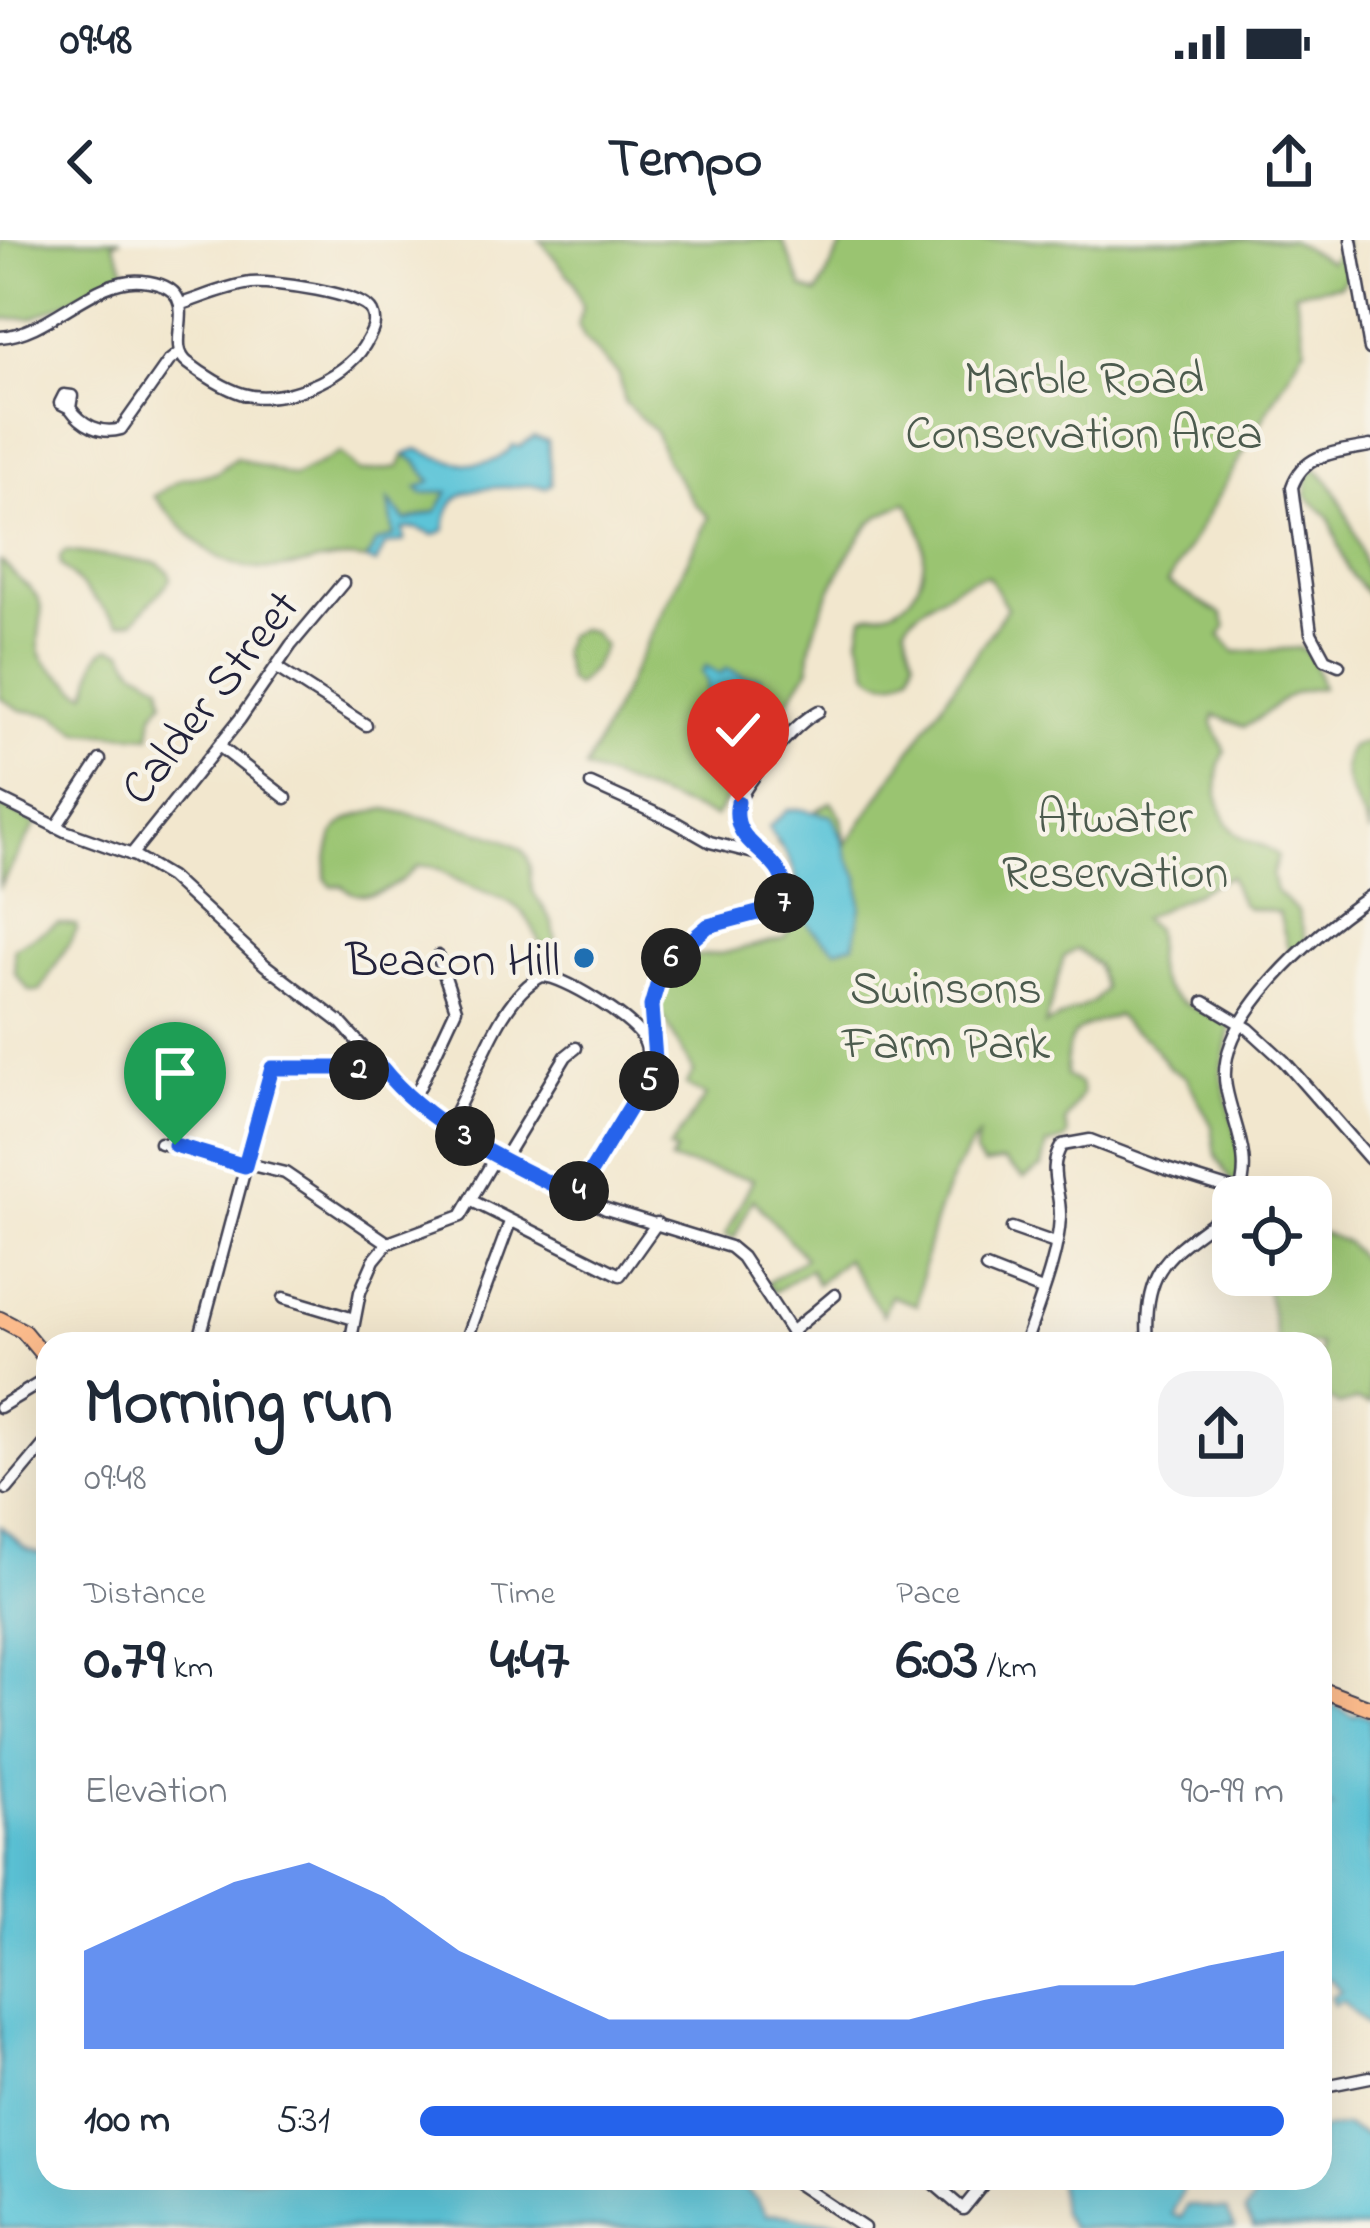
<!DOCTYPE html>
<html lang="en">
<head>
<meta charset="utf-8">
<style>
	body { margin:0; font-family:"Indie Flower",sans-serif; background:#f2f2f3; color:#1f2937; height:100vh; display:flex; flex-direction:column; font-size:45px; white-space:nowrap }
	* { box-sizing:border-box; margin:0 }
	p { font-size:39px; color:#747a83 }
	.icon { flex:none; width:66px; height:66px; fill:none; stroke:currentColor; stroke-width:2; stroke-linecap:round; stroke-linejoin:round }
	.map { position:relative; flex:1; overflow:hidden }
	.panel { position:absolute; left:36px; top:1092px; width:1296px; height:858px; display:flex; flex-direction:column; background:#fff; border-radius:36px; box-shadow:0 12px 48px #0002 }
	.panel>* { flex:none }
	.buttons { position:absolute; left:1212px; top:936px; display:grid; gap:24px }
	.buttons a { display:grid; place-items:center; width:120px; height:120px; border-radius:24px; background:#fff; box-shadow:0 12px 48px #0002; font-size:60px }
	.pin { position:absolute; display:grid; place-items:center; width:102px; height:102px; color:#fff; margin:-123px -51px; border-radius:50% 50% 50% 0; rotate:-45deg; box-shadow:0 0 12px #0007 }
	.pin .icon { rotate:45deg }
	.km { position:absolute; width:60px; height:60px; margin:-30px; border-radius:50%; background:#222; color:#fff; font-size:33px; line-height:60px; text-align:center }
	.round { display:grid; place-items:center; flex:none; width:126px; height:126px; border-radius:36px; background:#f2f2f3 }
	.summary { display:flex; align-items:center; justify-content:space-between; height:204px; padding:0 48px }
	h1 { font-size:66px; font-weight:700; line-height:90px }
	.stats { display:grid; grid-template-columns:repeat(3,1fr); gap:18px; height:204px; padding:12px 48px }
	.stats div { display:grid; align-content:center }
	.stats b { font-size:60px; font-weight:700 }
	.stats small { font-size:33px; font-weight:400 }
	.stats p { font-size:33px }
	.chart { height:336px; padding:24px 48px }
	.chart p { display:flex; justify-content:space-between }
	.chart svg { width:100%; height:216px; margin-top:12px; fill:#2563eb; opacity:.7 }
	ul { padding:0 48px; list-style:none; font-size:39px }
	li { display:grid; grid-template-columns:192px 144px 1fr; align-items:center; height:90px }
	li i { height:30px; border-radius:15px; background:#2563eb }
	.status { display:flex; justify-content:space-between; align-items:center; height:84px; padding:0 60px; background:#fff; direction:ltr }
	.status svg { height:33px; fill:currentColor }
	header { display:flex; justify-content:space-between; align-items:center; height:156px; padding:0 48px; background:#fff; font-size:54px; font-weight:700 }
	.map>svg:first-child { display:block }
	.green { fill:#9ac471; stroke:#5e7356; stroke-width:3; fill-rule:evenodd }
	.water { fill:#5cc4d8; stroke:#3f738a; stroke-width:3 }
	.lines { fill:none; stroke-linecap:round; stroke-linejoin:round }
	.minor-casing { stroke:#414051; stroke-width:15 }
	.major-casing { stroke:#414051; stroke-width:18 }
	.minor { stroke:#fff; stroke-width:10 }
	.major { stroke:#fbbb8c; stroke-width:14 }
	.route-casing { stroke:#fff; stroke-width:24 }
	.route { stroke:#2563eb; stroke-width:15 }
	.poi-dot { fill:#1f6fb2; stroke:#f7f3e8; stroke-width:4.5 }
	.labels { text-anchor:middle; stroke-width:9; stroke-linejoin:round; paint-order:stroke }
	.park-label { font-size:48px; fill:#4c5b4e; stroke:#f7f3e8 }
	.street-label { font-size:48px; fill:#22223b; stroke:#f7f3e8 }
	.poi-label { font-size:48px; fill:#22223b; stroke:#f7f3e8; text-anchor:end }
</style>
</head>
<body>
<div class="status"><b>09:48</b><svg viewBox="0 0 49 12"><path d="M0 12V9h3v3zM5 12V6h3v6zM10 12V3h3v9zM15 12V0h3v12zM26 1h20v11H26zM47 4h2v5h-2z"/></svg></div>
<header><svg class="icon" aria-label="back" viewBox="0 0 24 24"><path d="M15 5l-7 7 7 7"/></svg>Tempo<svg class="icon" aria-label="share" viewBox="0 0 24 24"><path d="M12 15V3M7 8l5-5 5 5M5 13v7h14v-7"/></svg></header>
<div class="map">
<svg width="1370" height="1988" viewBox="0 0 1370 1988">
	<rect width="100%" height="100%" fill="#f7f3e8"/>
	<filter id="ink" filterUnits="userSpaceOnUse"><feTurbulence type="fractalNoise" baseFrequency=".00833" numOctaves="2"/><feDisplacementMap in="SourceGraphic" scale="24" xChannelSelector="R" yChannelSelector="G"/><feConvolveMatrix kernelMatrix="1 2 1 2 8 2 1 2 1" color-interpolation-filters="sRGB"/></filter>
	<filter id="wash" filterUnits="userSpaceOnUse"><feTurbulence type="fractalNoise" baseFrequency=".004" numOctaves="4" result="noise"/><feDisplacementMap in="SourceGraphic" scale="48" xChannelSelector="R" yChannelSelector="G"/><feGaussianBlur stdDeviation="2.7" result="paint"/><feColorMatrix in="noise" values="0 0 0 0 0 0 0 0 0 0 0 0 0 0 0 0 0 1.4 0 .05"/><feComposite in="paint" operator="in"/></filter>
	<g filter="url(#wash)">
		<rect width="100%" height="100%" fill="#f2e7ce"/>
		<g class="green">
			<path d="M0 0H121L113 3 127 34 32 78 0 79Z"/>
			<path d="M540 0H782L803 48 817 54 845 0H1291L1330 22 1344 1 1349 33 1340 45 1295 52 1305 106 1168 343 1222 375 1226 387 1220 396 1235 412 1301 408 1312 416 1322 448C1279 450 1278 470 1244 487L1215 475 1213 483 1225 512C1211 537 1216 585 1245 599 1259 606 1266 604 1278 616L1272 636 1276 651 1298 672 1306 702 1297 712 1288 708 1279 673C1241 663 1246 680 1230 636L1141 679 1155 689C1158 702 1154 715 1156 728 1162 764 1205 772 1232 781L1221 834 1242 917 1239 941 1232 942 1216 916 1212 886 1186 837 1170 828 1147 799 1127 787 1117 775C1075 790 1066 788 1066 836L1080 844 1082 853 1065 882 1068 895 1065 900 1047 905 1042 927 1024 938 1003 921 984 925 975 914 978 897C942 940 925 1009 917 1065L891 1056 883 1075 846 1019 817 1044 810 1029 774 1052 767 1043 805 1018 753 959 734 998 725 995 753 939 670 921 676 911 669 909 706 856 686 845 694 832 656 764 668 719 725 713 784 698 804 668 792 618 777 604 776 594 831 562 842 578 846 605 1007 368 988 336C971 334 916 368 905 385L914 418 911 432C896 443 883 446 869 433L859 398 863 377C875 371 886 375 899 366 933 344 929 291 906 262 896 268 881 273 873 281 849 305 804 394 810 427L715 577 585 529 709 277 694 263 666 220 655 191 625 163 619 135 585 100 578 85 582 67 574 42ZM1077 709 1097 725 1104 749 1094 761 1045 785 1064 716Z"/>
			<path d="M340 213 360 232 399 227 405 215 416 220 431 242 418 248 422 253 449 251 437 271 406 281 390 263 394 296 375 303 367 320C339 315 319 322 291 327 223 339 196 303 154 256L182 239 216 233 236 218 294 237Z"/>
			<path d="M1315 229C1341 242 1370 329 1370 358L1348 331 1329 277 1306 256 1308 236Z"/>
			<path d="M65 311 157 323 169 332 171 339 134 381 119 384 61 325 60 317Z"/>
			<path d="M0 321C9 327 13 335 21 341 70 375 8 403 63 437 74 443 74 450 86 453 96 438 89 416 110 407L123 411 134 428 161 444 164 460 153 474 150 496 79 492 55 475 21 470 0 458Z"/>
			<path d="M580 389 591 391 604 406 594 427 576 446 568 441 561 410 566 396Z"/>
			<path d="M1361 503H1370V594C1362 567 1331 535 1351 507Z"/>
			<path d="M0 564 36 584 0 646Z"/>
			<path d="M387 569C414 576 507 593 523 611 535 623 526 641 535 655 548 675 555 682 556 706L540 705C524 657 500 660 461 642 444 634 439 624 418 626 398 646 365 668 342 646H331L325 638C330 586 335 578 387 569Z"/>
			<path d="M58 683 76 685 77 690 40 751H30L15 733 14 708Z"/>
			<path d="M1311 988 1346 1002 1370 1029V1164L1357 1160 1339 1165 1327 1158 1324 1143 1320 1142V1104H1278L1267 1049 1258 1035H1311Z"/>
		</g>
		<g class="water">
			<path d="M534 197 548 201 552 244 546 248C534 243 521 246 507 247 476 249 448 246 445 290L434 295 416 288 403 289 404 301 385 305 376 324 367 320 375 303 394 296 389 261 406 281 437 271 448 252 422 253 417 248 431 241 416 221 405 215 417 209C450 223 491 236 513 205L519 207Z"/>
			<path d="M706 426 720 434 727 428 745 437H760C763 463 745 485 717 479L706 455 707 441 702 432Z"/>
			<path d="M799 569 832 576C846 599 843 616 859 637L861 667 854 704 836 709C786 671 810 676 793 628 788 613 776 602 769 587L788 570Z"/>
			<path d="M0 1286 25 1308 48 1316V1938H741L740 1944 758 1961 766 1975C783 1973 790 1975 806 1979 826 1984 831 1974 853 1988H0Z"/>
			<path d="M1332 1464 1354 1476 1358 1473 1370 1477V1789L1342 1761 1334 1765 1330 1757 1341 1751 1330 1739 1320 1738V1567H1332L1320 1558V1505Z"/>
			<path d="M1344 1886 1370 1897V1988H1253L1245 1972 1266 1938H1320V1890Z"/>
			<path d="M1058 1938H1187L1172 1974 1181 1978 1187 1965 1226 1970 1235 1988H1071L1061 1972Z"/>
		</g>
	</g>
	<g filter="url(#ink)">
		<g class="lines">
			<g class="minor-casing">
				<g id="minor">
					<path d="M1351 0 1370 109"/>
					<path d="M0 97C50 94 94 36 142 41 212 48 160 102 188 123 202 134 226 149 243 154 280 166 345 138 364 106 370 96 378 84 372 72 364 53 272 41 251 43 227 46 203 57 181 64"/>
					<path d="M70 168 60 163 64 155 72 156 70 168C82 185 101 195 121 189L169 121 179 113"/>
					<path d="M1339 425 1325 419 1311 393 1292 247C1304 212 1338 212 1370 206"/>
					<path d="M277 428 366 485"/>
					<path d="M219 506 286 558"/>
					<path d="M591 544 675 582 710 602 762 615"/>
					<path d="M0 559 65 591 135 616 170 637 265 725 341 783 404 853 496 916 606 969 730 1007 742 1017 799 1104"/>
					<path d="M56 587 100 520"/>
					<path d="M131 615 240 479 291 405 343 343"/>
					<path d="M1204 762 1249 789 1284 821 1370 919"/>
					<path d="M413 861 456 769 438 716"/>
					<path d="M448 886C475 843 497 758 542 736 564 736 630 778 642 797 652 813 647 829 642 845"/>
					<path d="M160 903 285 933 388 1003"/>
					<path d="M503 920 566 816 576 808"/>
					<path d="M1239 955C1253 917 1233 885 1226 847 1213 778 1319 691 1370 656"/>
					<path d="M576 956 641 849 656 833 651 766 663 725 708 685 784 666C795 611 732 614 736 567 748 539 792 485 819 471"/>
					<path d="M472 961 620 1035 657 983"/>
					<path d="M1012 988 1055 1003"/>
					<path d="M986 1028 1042 1050"/>
					<path d="M284 1058 354 1079"/>
					<path d="M791 1092 835 1055"/>
					<path d="M925 1102 931 1104"/>
					<path d="M198 1104 272 828H382"/>
					<path d="M350 1104 360 1052 374 1020 388 1003 461 976 496 916"/>
					<path d="M465 1104 510 982"/>
					<path d="M1025 1104C1038 1065 1058 1019 1060 977 1061 950 1046 930 1062 905L1090 900 1163 928 1240 952"/>
					<path d="M1148 1104C1141 1020 1176 1012 1233 967"/>
					<path d="M0 1167 48 1138"/>
					<path d="M7 1249 48 1200"/>
					<path d="M1320 1847 1370 1837"/>
					<path d="M789 1938 864 1988"/>
					<path d="M927 1938 963 1969 988 1938"/>
				</g>
			</g>
			<g class="major-casing">
				<g id="major">
					<path d="M0 1079 23 1091 48 1121"/>
					<path d="M1320 1449 1370 1468"/>
				</g>
			</g>
			<use href="#minor" class="minor"/>
			<use href="#major" class="major"/>
		</g>
	</g>
	<g class="lines" filter="url(#ink)">
		<g class="route-casing">
			<path id="route" d="M175 905 245 926 272 828H382C430 888 508 923 576 956L641 849 656 833 651 766 663 725 708 686 784 666C795 610 727 613 738 562"/>
		</g>
		<use href="#route" class="route"/>
	</g>
	<circle class="poi-dot" cx="584" cy="718" r="12"/>
	<g class="labels">
		<g class="park-label">
			<text x="1084" y="153">Marble Road<tspan x="1084" dy="55">Conservation Area</tspan></text>
			<text x="1115" y="592">Atwater<tspan x="1115" dy="55">Reservation</tspan></text>
			<text x="946" y="763">Swinsons<tspan x="946" dy="55">Farm Park</tspan></text>
		</g>
		<g class="street-label">
			<text transform="translate(208 456) rotate(-52)" y="17">Calder Street</text>
		</g>
		<g class="poi-label">
			<text x="560" y="735">Beacon Hill</text>
		</g>
	</g>
</svg>
<div class="buttons">
<a><svg class="icon" aria-label="locate" viewBox="0 0 24 24"><circle cx="12" cy="12" r="6"/><path d="M12 2v4M12 18v4M2 12h4M18 12h4"/></svg></a>
</div>
<div class="pin" style="left:175px;top:905px;background:#1e9e55"><svg class="icon" aria-label="arrive" viewBox="0 0 24 24"><path d="M6 21V4h12l-3 4 3 4H6"/></svg></div>
<div class="pin" style="left:738px;top:562px;background:#d93025"><svg class="icon" aria-label="check" viewBox="0 0 24 24"><path d="M5 12l5 5 9-10"/></svg></div>
<b class="km" style="left:359px;top:830px">2</b>
<b class="km" style="left:465px;top:896px">3</b>
<b class="km" style="left:579px;top:951px">4</b>
<b class="km" style="left:649px;top:841px">5</b>
<b class="km" style="left:671px;top:718px">6</b>
<b class="km" style="left:784px;top:663px">7</b>
<section class="panel">
<div class="summary"><div><h1>Morning run</h1><p>09:48</p></div><a class="round"><svg class="icon" aria-label="share" viewBox="0 0 24 24"><path d="M12 15V3M7 8l5-5 5 5M5 13v7h14v-7"/></svg></a></div>
<div class="stats">
<div><p>Distance</p><b>0.79<small> km</small></b></div>
<div><p>Time</p><b>4:47</b></div>
<div><p>Pace</p><b>6:03<small> /km</small></b></div>
</div>
<div class="chart"><p><span>Elevation</span>90–99 m</p>
<svg viewBox="0 0 160 44" preserveAspectRatio="none"><path d="M0 44V24L10 17L20 10L30 6L40 13L50 24L60 31L70 38L80 38L90 38L100 38L110 38L120 34L130 31L140 31L150 27L160 24V44z"/></svg>
</div>
<ul>
<li><b>100 m</b>5:31<i style="width:100%"></i></li>
</ul>
</section>
</div>
</body>
</html>
